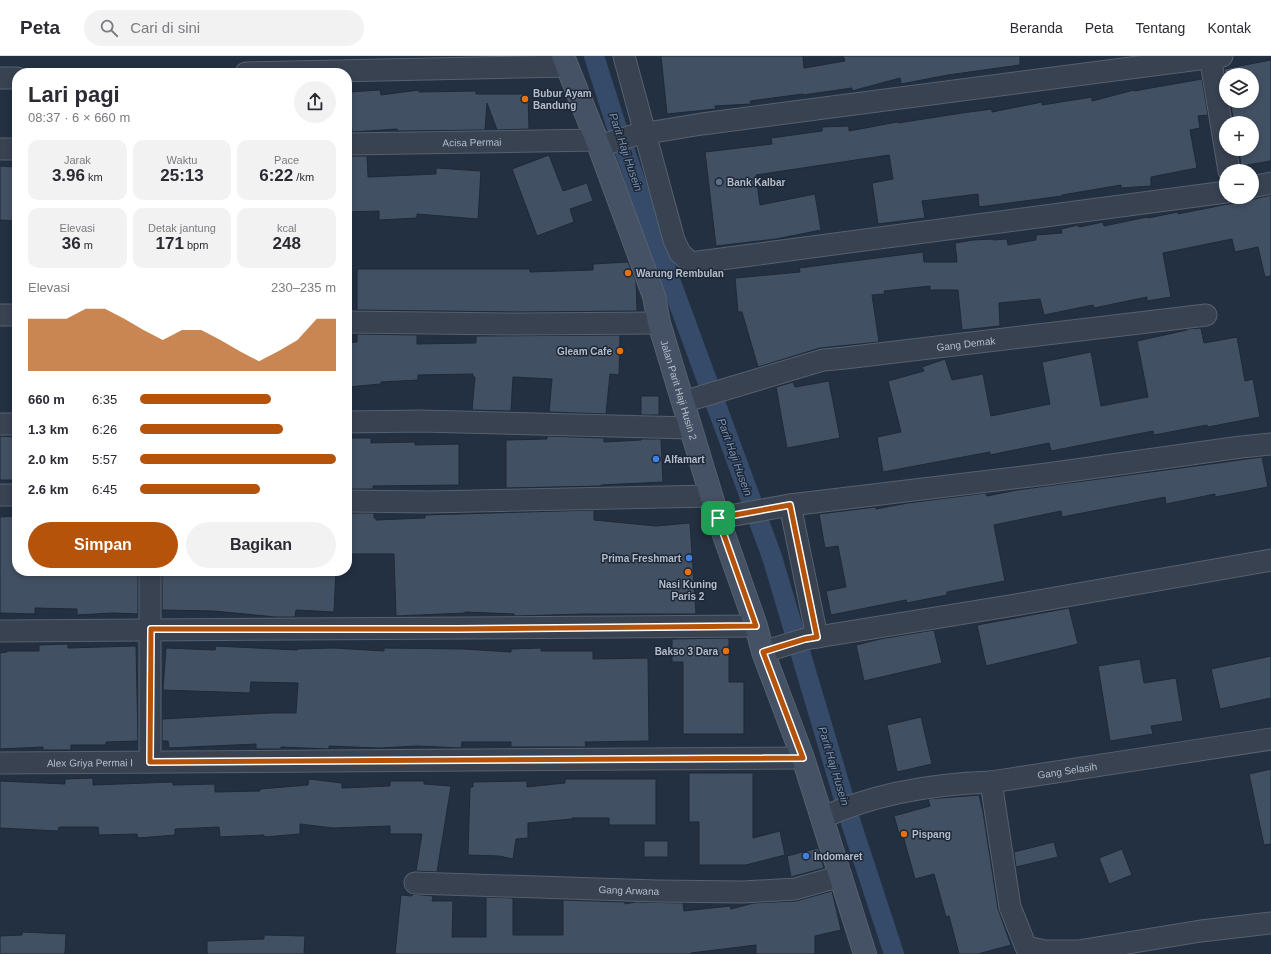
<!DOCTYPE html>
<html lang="id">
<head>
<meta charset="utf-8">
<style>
	body { margin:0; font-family:Helvetica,sans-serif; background:#f2f2f3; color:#2b2b33; height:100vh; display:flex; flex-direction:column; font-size:15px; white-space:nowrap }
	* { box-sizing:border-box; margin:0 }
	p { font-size:13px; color:#7c7c81 }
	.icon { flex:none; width:22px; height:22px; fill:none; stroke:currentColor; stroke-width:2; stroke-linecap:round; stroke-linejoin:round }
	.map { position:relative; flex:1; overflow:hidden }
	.side { position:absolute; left:12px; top:12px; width:340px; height:508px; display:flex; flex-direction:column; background:#fff; border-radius:16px; box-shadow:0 2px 6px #0003 }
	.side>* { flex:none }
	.tools { position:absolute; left:1219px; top:12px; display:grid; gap:8px }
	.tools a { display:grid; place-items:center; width:40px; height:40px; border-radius:50%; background:#fff; box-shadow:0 2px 6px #0003; font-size:20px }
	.pin { position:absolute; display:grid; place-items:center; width:34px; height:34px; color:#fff; margin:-17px; border-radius:8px; box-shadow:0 2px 6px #0006 }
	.round { display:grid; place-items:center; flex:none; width:42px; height:42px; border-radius:21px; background:#f2f2f3 }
	.headline { display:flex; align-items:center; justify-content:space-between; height:68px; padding:0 16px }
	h1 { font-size:22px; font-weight:700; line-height:30px }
	.stats { display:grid; grid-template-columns:repeat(3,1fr); gap:6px; height:68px; padding:4px 16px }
	.stats div { display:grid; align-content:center; border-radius:10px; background:#f2f2f3; text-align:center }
	.stats b { font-size:17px; font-weight:700 }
	.stats small { font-size:11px; font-weight:400 }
	.stats p { font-size:11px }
	.chart { height:112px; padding:8px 16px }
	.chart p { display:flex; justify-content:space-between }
	.chart svg { width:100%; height:72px; margin-top:4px; fill:#b45309; opacity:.7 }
	.action { display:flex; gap:8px; margin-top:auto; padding:8px 16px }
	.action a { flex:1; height:46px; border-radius:24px; background:#b45309; color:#fff; font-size:16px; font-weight:700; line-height:46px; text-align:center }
	.action a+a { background:#f2f2f3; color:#2b2b33 }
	ul { padding:0 16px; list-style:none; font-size:13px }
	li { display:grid; grid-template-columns:64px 48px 1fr; align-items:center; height:30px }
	li i { height:10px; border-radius:5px; background:#b45309 }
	header { display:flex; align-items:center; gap:24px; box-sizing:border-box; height:56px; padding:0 20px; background:#fff; border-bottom:1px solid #e1e1e2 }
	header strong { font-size:19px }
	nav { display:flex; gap:22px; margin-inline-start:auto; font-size:14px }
	.search { width:280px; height:36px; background:#f2f2f3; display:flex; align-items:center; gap:10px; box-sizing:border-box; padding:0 14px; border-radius:22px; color:#7c7c81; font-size:15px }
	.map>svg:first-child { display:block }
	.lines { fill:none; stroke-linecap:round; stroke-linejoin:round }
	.canal { stroke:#364b69; stroke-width:20 }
	.building { fill:#425063; stroke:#1f2938 }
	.street-casing { stroke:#56606e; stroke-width:23 }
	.secondary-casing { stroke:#56606e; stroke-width:24 }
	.street { stroke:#384251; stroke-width:21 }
	.secondary { stroke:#455164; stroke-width:22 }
	.route-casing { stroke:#fff; stroke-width:8 }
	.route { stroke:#b45309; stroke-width:5 }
	.food-dot { fill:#e8710a; stroke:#1d2736; stroke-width:1.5 }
	.service-dot { fill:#5c6f8a; stroke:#1d2736; stroke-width:1.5 }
	.shop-dot { fill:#3f7fe0; stroke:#1d2736; stroke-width:1.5 }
	.labels { text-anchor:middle; stroke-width:3; stroke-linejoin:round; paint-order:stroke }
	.poi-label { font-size:10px; font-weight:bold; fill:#b4bdcb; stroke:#1d2736; text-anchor:start }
	.street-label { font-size:10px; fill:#b4bdcb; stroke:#1d2736 }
	.water-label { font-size:11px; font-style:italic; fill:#7a93b4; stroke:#1d2736 }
</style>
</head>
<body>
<header>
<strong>Peta</strong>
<div class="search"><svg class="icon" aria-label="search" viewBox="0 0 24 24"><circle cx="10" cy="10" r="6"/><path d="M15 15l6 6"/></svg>Cari di sini</div>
<nav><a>Beranda</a><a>Peta</a><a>Tentang</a><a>Kontak</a></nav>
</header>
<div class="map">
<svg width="1271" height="898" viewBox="0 0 1271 898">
	<rect width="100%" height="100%" fill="#233041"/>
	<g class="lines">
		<path class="canal" d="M594 0 615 66 658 191 772 501 852 770 894 898"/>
	</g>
	<g class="building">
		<path d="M661 0H803L804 12 845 5 843 0H1020V9L948 19 901 28 900 22 852 35V32L803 39V38L750 45 751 48 715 50 716 53 667 58Z"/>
		<path d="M1271 4V105L1241 110 1239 93H1252V67H1234L1230 45H1252V19H1226V23L1224 13Z"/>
		<path d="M1202 23 1208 59 1198 60 1200 72 1190 74 1197 112 1151 121V130L1121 132V129L1062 139V140L979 151 978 138 922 145 925 162 878 168 872 127 893 123 889 99 756 119 760 149 815 138 821 174 776 183 716 190 705 96 772 88 771 82 822 75V71L849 70V75L897 66 898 67 962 57 992 53V56L1042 46V49L1092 41V45L1134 34V35Z"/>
		<path d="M380 34 381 39 419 34V36L476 35V38H528L529 73 497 74 487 47 485 74 398 75 397 73 352 76 349 36Z"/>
		<path d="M549 99 563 135 587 127 593 145 570 153 574 166 537 180 512 113Z"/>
		<path d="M347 100H367L368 121 436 118V112L481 115 478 163 417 158V162L379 164V155L347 156Z"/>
		<path d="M0 110 17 111V165L0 164Z"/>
		<path d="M1271 139V220L1265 221 1258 191 1235 196 1232 183 1163 197 1171 241 1147 245V241L1094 252 1093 249 1044 259 1040 243 999 247 1000 270 962 274 958 234H930V230L884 235 885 238 872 239 879 286 820 292 758 311 742 256H738L735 222 800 216 799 212 923 196 924 206H957L955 187 973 184 993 183V184L1007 183 1008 189 1036 184V179L1062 177 1061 173 1078 169 1079 171 1103 166 1104 170 1147 161 1148 162 1178 156V158L1243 145V141L1254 143Z"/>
		<path d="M628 206 636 226 637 255 518 256 357 254V213H530V216L593 214V208Z"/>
		<path d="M1201 272 1204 287 1237 281 1245 325 1253 323 1260 361 1208 371 1207 369 1154 379 1153 375 1051 395 1049 387 990 399V396L883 416 877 381 901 376 888 325 924 315 922 311 945 303 952 324 983 318 991 360 1050 348 1042 306 1091 296 1101 350 1148 341 1137 285 1187 274V273Z"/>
		<path d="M357 278 417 279V288L476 287V280L620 279 619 319 610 318 606 358 549 356 552 323 513 321 511 355 472 354 475 321H473V318L418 319V324L381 326V328L347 331V287L357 286Z"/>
		<path d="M829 325 840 382 787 392 776 331 793 326 795 331Z"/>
		<rect x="641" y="340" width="18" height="19"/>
		<path d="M0 380 17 381V424H0Z"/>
		<path d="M547 380 604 382V386L641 384V383H661L663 426 601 429V430L506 432V384L547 383Z"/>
		<path d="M347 382H371V387L415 386V389L459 388V429L373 430V433H347Z"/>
		<path d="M1262 401 1268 431 1215 441V438L1166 448 1165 441 1062 461 1061 455 994 469 1005 525 947 536V539L907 547 906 544 831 559 826 535 846 531 838 490 825 492 819 458 876 451V453L908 447 986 437 987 440 1017 434Z"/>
		<path d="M594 454V464L656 470 690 467 696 558H583L514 560V558L465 556V557L396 560 394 498H347V457H374V462H376V464L425 462V459Z"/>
		<path d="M17 460V515H138V558L114 557 77 559V553L35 552V558L0 557V461Z"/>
		<path d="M162 515H336L334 556 296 554 295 561H275L214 555 162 554Z"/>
		<path d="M1069 552 1078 588 986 610 977 569Z"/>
		<path d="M934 574 942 607 864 625 856 589 880 583Z"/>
		<path d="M729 582V626H744V678H683V606H672V583Z"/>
		<path d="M68 588V592L136 590 138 685 106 686V689H71V694H43V691L0 693V597L7 596V595H39V589Z"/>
		<path d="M216 590 297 594V593L334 592 384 595V592L464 593 511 596V593L541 592V595H593V603L648 602 649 685 585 686 586 691H511V686H462L461 692 418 690 379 692 329 690V693L281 691V693H256V688L169 692 168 685H162V663L270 657H296L298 627 251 626 250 637 163 634 166 592 215 594Z"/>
		<path d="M1271 600V642L1220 653 1211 613Z"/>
		<path d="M1140 603 1144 627 1176 622 1183 665 1151 670 1153 678 1110 685 1098 610Z"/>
		<path d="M921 661 932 708 897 716 887 669Z"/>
		<path d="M1271 713V788L1264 789 1249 718Z"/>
		<path d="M689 717H753V782L780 775 785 799 746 809H699V766H689Z"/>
		<path d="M93 722V729L173 726V729L215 728V736L260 735V733L308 729 309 723 342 727V732L390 730V725H424V728L451 730 437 816 416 815 422 778H390V770L333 772 300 768V778L264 781V779L220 781 219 771 175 773V779L138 782 137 778 99 779 98 771H59L58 775 0 772V725L65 728V723Z"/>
		<path d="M565 723H656V769H609V762H572V763L528 767V782L516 783 513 803 499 800 468 799 470 731H473V726L527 725V731L565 727Z"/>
		<path d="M979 739 983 756 998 853 1011 889 978 898H959L949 860 946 861 934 818 915 823 903 780 900 781 894 760 930 750 928 743Z"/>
		<rect x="644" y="785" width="24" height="16"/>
		<path d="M1054 786 1058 801 1016 811 1014 796Z"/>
		<path d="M818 792 824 812 791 821 787 800Z"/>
		<path d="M1122 793 1132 819 1109 828 1099 802Z"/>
		<path d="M832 835 841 874 815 880V898H756V889L691 897V898H395L401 839 412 840V838L433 840 432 845H453L452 881H486V841L513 842V879H563V844L625 846V848L636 846 683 847 684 855 730 850 731 853 754 847 796 845Z"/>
		<path d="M22 876 66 878 65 898H0V880L22 879Z"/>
		<path d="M264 879 305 880 304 898H207V885L264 883Z"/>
	</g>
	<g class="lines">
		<g class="street-casing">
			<g id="street">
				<path d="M624 0 674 184 680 197 691 207 1226 136"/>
				<path d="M1210 0 1229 115"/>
				<path d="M246 17 567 10"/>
				<path d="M0 22H17"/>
				<path id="s1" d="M347 88 597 84"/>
				<path d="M599 90 635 79 702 68 1222 0"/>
				<path d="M0 93H17"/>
				<path d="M1252 131 1271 127"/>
				<path d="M0 259H17"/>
				<path d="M347 266 518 268 659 267"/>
				<path id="s2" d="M683 346 823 304 845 302 1206 259"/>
				<path d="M347 366 421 365 690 372"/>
				<path d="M0 368H17"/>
				<path d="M0 439H17"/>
				<path d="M347 445 429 446 711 440"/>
				<path d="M790 449 817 581"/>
				<path d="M718 462 790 449 1047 418 1241 391 1271 388"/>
				<path d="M0 575 756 570"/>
				<path d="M763 596 805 583 1015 549 1271 504"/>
				<path d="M150 706V515"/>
				<path id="s3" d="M0 707 803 702"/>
				<path d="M991 726 1010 851 1026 891 1045 895H1078L1201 875 1271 867"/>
				<path id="s4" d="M822 762C875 737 933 728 991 726L1271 683"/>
				<path id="s5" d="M415 827 657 835 743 836 795 833 841 820"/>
			</g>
		</g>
		<g class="secondary-casing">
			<g id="secondary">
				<path id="s6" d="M563 0 599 90 654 240 659 267 718 462 756 570 763 596 803 702 865 898"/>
			</g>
		</g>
		<use href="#street" class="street"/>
		<use href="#secondary" class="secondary"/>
	</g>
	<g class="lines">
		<g class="route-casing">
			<path id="route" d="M790 449 817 581 805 583 763 596 803 702 150 706 151 573H458L756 570 718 462Z"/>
		</g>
		<use href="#route" class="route"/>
	</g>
	<g class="food-dot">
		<circle cx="525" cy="43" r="4"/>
		<circle cx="628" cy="217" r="4"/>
		<circle cx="620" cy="295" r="4"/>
		<circle cx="688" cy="516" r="4"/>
		<circle cx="726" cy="595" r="4"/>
		<circle cx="904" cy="778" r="4"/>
	</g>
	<circle class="service-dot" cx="719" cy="126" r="4"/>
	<g class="shop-dot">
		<circle cx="656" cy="403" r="4"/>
		<circle cx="689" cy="502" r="4"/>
		<circle cx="806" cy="800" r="4"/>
	</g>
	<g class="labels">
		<g class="poi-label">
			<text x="533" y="41">Bubur Ayam<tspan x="533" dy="12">Bandung</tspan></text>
			<text x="727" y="130">Bank Kalbar</text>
			<text x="636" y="221">Warung Rembulan</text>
			<text x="612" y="299" text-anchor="end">Gleam Cafe</text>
			<text x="664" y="407">Alfamart</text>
			<text x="681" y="506" text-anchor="end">Prima Freshmart</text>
			<text x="688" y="532" text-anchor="middle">Nasi Kuning<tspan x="688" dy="12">Paris 2</tspan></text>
			<text x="718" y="599" text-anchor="end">Bakso 3 Dara</text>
			<text x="912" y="782">Pispang</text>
			<text x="814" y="804">Indomaret</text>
		</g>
		<g class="street-label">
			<text dy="4" stroke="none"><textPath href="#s1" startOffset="125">Acisa Permai</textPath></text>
			<text dy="4" stroke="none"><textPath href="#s2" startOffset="290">Gang Demak</textPath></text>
			<text dy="4" stroke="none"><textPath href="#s6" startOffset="354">Jalan Parit Haji Husin 2</textPath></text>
			<text dy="4" stroke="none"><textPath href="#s3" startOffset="90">Alex Griya Permai I</textPath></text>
			<text dy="4" stroke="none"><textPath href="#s4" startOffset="251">Gang Selasih</textPath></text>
			<text dy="4" stroke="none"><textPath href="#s5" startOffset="214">Gang Arwana</textPath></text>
		</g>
		<g class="water-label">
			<text transform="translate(626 96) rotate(71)" y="4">Parit Haji Husein</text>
			<text transform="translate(735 401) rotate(70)" y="4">Parit Haji Husein</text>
			<text transform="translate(834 710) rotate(73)" y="4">Parit Haji Husein</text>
		</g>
	</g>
</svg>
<div class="tools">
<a><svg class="icon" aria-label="layers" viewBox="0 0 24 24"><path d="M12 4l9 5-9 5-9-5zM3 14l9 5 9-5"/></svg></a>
<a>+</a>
<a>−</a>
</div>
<div class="pin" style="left:718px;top:462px;background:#1e9e55"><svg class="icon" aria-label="arrive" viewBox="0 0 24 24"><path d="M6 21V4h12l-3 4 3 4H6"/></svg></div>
<section class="side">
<div class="headline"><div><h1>Lari pagi</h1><p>08:37 · 6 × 660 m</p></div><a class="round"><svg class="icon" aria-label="share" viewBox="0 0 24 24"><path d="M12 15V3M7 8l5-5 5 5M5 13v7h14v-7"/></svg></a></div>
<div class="stats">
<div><p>Jarak</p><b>3.96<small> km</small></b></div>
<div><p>Waktu</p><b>25:13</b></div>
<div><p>Pace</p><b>6:22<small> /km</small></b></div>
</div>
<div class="stats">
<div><p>Elevasi</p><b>36<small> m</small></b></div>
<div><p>Detak jantung</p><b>171<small> bpm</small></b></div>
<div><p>kcal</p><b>248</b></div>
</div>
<div class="chart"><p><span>Elevasi</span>230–235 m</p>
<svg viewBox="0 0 160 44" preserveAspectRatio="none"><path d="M0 44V12L10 12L20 12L30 6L40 6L50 12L60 19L70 25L80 19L90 19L100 25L110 32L120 38L130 32L140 25L150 12L160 12V44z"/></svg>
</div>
<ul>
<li><b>660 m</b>6:35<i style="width:67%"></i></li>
<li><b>1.3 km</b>6:26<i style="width:73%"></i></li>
<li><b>2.0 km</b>5:57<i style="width:100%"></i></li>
<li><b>2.6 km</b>6:45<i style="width:61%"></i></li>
</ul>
<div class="action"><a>Simpan</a><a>Bagikan</a></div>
</section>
</div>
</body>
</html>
